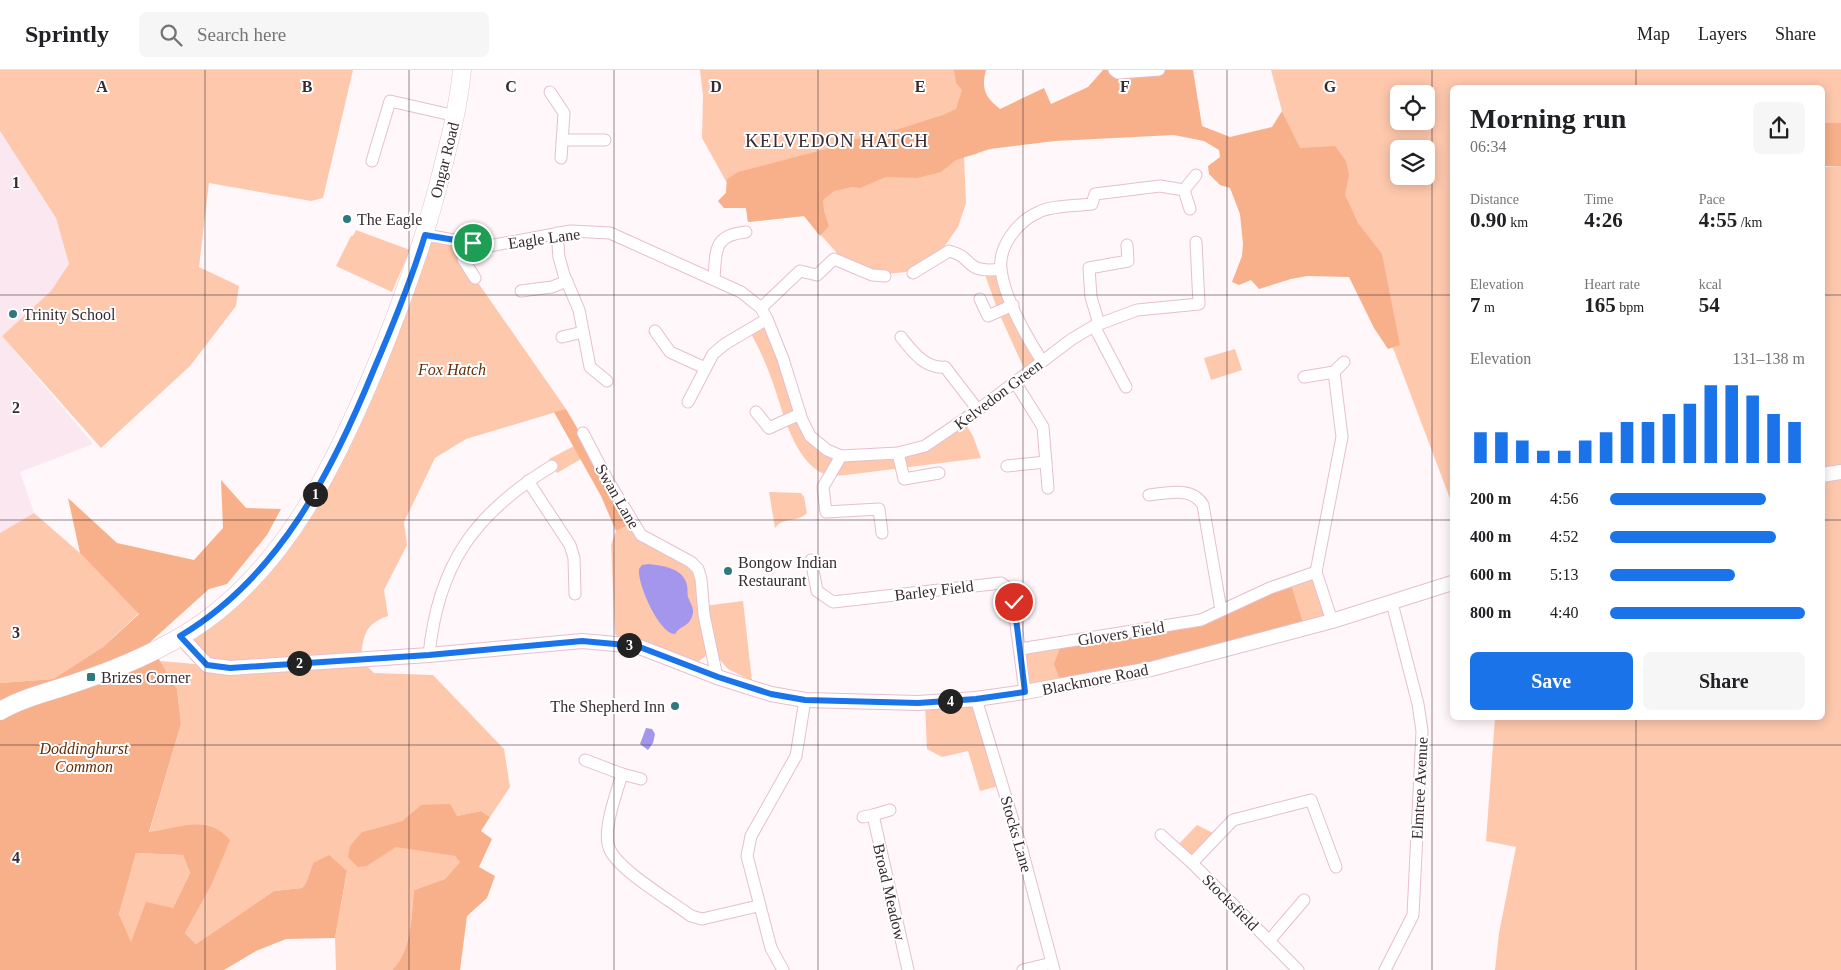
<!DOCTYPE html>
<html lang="en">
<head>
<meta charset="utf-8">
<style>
	body { margin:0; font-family:Georgia,serif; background:#f6f6f6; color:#202124; height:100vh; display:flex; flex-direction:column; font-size:19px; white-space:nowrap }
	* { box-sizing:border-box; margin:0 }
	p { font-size:16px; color:#757577 }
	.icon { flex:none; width:28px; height:28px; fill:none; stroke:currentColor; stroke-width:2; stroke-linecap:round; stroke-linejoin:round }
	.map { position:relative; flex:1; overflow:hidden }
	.drawer { position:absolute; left:1450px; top:15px; width:375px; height:635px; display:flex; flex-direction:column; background:#fff; border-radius:8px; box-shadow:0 2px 12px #0003 }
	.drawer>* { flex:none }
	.buttons { position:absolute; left:1390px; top:15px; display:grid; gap:10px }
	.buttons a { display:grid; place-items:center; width:45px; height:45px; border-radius:8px; background:#fff; box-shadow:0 2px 12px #0003; font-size:25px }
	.pin { position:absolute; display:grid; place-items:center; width:42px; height:42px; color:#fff; margin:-21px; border:2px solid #fff; border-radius:50%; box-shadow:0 1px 5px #0007 }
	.km { position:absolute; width:25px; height:25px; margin:-12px; border-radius:50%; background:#222; color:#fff; font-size:14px; line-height:25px; text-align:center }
	.round { display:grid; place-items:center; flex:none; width:52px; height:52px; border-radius:8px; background:#f6f6f6 }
	.summary { display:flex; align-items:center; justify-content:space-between; height:85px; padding:0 20px }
	h1 { font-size:28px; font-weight:700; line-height:38px }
	.figures { display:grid; grid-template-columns:repeat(3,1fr); gap:8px; height:85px; padding:5px 20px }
	.figures div { display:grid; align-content:center }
	.figures b { font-size:21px; font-weight:700 }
	.figures small { font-size:14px; font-weight:400 }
	.figures p { font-size:14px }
	.chart { height:140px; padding:10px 20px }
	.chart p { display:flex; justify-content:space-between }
	.chart svg { width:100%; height:90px; margin-top:5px; stroke:#1a73e8; stroke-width:6 }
	.action { display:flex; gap:10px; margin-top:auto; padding:10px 20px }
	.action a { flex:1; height:58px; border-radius:8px; background:#1a73e8; color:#fff; font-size:20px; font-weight:700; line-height:58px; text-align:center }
	.action a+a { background:#f6f6f6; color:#202124 }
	ul { padding:0 20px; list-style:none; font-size:16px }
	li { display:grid; grid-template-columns:80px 60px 1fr; align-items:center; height:38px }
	li i { height:12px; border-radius:6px; background:#1a73e8 }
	header { display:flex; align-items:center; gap:30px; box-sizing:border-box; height:70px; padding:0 25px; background:#fff; border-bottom:1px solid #e0e0e0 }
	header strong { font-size:24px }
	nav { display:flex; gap:28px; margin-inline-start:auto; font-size:18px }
	.search { width:350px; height:45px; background:#f6f6f6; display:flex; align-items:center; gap:12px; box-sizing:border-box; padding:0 18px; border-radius:8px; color:#757577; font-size:19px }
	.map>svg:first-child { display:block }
	.built { fill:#fae7ef }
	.green { fill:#fec8ad; fill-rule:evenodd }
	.forest { fill:#f8b08a; fill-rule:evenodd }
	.water { fill:#a496ec }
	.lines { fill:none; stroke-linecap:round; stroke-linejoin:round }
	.minor-casing { stroke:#e5bfd0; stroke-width:13 }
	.tertiary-casing { stroke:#e5bfd0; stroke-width:16 }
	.primary-casing { stroke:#e5bfd0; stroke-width:19 }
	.minor { stroke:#fff; stroke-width:11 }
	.tertiary { stroke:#fff; stroke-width:14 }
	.primary { stroke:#fff; stroke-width:18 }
	.route-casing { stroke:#fff; stroke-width:10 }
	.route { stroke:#1a73e8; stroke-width:6 }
	.grid { fill:none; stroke:#392a31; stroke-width:1; stroke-opacity:0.55 }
	.poi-dot { fill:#2f787d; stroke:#fff; stroke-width:2 }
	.labels { text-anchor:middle; stroke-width:4; stroke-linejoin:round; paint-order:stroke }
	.street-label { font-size:16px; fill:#392a31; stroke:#fff }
	.poi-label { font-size:16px; fill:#392a31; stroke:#fff; text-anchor:start }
	.park-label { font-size:16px; font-style:italic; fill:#652e08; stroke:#fff }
	.quarter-label { font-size:19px; letter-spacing:1px; fill:#392a31; stroke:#fff }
	.grid-label { font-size:16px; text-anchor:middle; font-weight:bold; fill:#392a31; stroke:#fff; stroke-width:4; stroke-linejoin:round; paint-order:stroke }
</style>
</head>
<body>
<header>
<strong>Sprintly</strong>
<div class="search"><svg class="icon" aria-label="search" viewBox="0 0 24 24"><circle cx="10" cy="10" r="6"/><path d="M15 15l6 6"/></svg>Search here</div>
<nav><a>Map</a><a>Layers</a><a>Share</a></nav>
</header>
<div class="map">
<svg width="1841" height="900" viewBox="0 0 1841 900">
	<rect width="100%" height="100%" fill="#fff7fa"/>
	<path class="built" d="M0 61 56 148 69 194 51 221 2 266 93 374 20 402 34 443 0 463Z"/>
	<g class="green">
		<path d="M0 0H353L323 128 311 131 209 113 199 197 239 216 236 236 190 296 101 378 2 266 51 221 69 194 56 148 0 61Z"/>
		<path d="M700 0H973L978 45 977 84 964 87 966 133 958 157 944 177 917 197 906 202 886 204 843 190 804 146 748 152 746 138H724L718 131 726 123 727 113 702 68 703 26Z"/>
		<path d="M1271 0H1841V53H1823L1822 18H1452V434L1395 283 1282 41ZM1399 24H1426V51H1399ZM1399 79H1426V106H1399Z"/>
		<path d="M1841 96V900H1495L1499 863 1516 777 1486 771 1495 648H1822V97Z"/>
		<path d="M356 160 410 180 392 222 336 196 351 166H353Z"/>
		<path d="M425 165 464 172 467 197 566 339 466 369 435 388 404 452 407 475 384 520 388 546C364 554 363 567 361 590L374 603 433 605 504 679 510 717 490 747 481 741 457 746 421 735 402 751 362 762 367 796 396 776 456 786 460 792 445 809 414 820C411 847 412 881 392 900H336L335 868 347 802 313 793 306 813 302 818 274 821 196 874 185 863 212 814 229 770 149 763 181 654 177 619 160 591 206 595 180 566 213 544 315 423Z"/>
		<path d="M1001 199 1042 291 1026 303 998 241 984 202Z"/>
		<path d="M767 249 810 366 841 386 925 376 963 350 973 366 981 388 846 405C840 405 832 407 827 405 792 393 782 335 770 305 764 289 757 274 749 260Z"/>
		<path d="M1235 279 1242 300 1211 310 1204 288Z"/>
		<path d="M574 376 581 389 557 403 549 389Z"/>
		<path d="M769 422 801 423 804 427 807 443C798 453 784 446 775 458Z"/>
		<path d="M34 443 80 483 139 543 103 577 53 609 0 613V463Z"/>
		<path d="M633 453 691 492 704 536 743 531 752 611 728 599 712 581 698 592 618 567 615 564 611 475 616 461Z"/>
		<path d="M1316 502 1332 551 1305 558 1290 511Z"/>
		<path d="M1062 573V615L1025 622 1020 579Z"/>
		<path d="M976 629 1002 715 980 721 968 681 942 687 927 679 925 633Z"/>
		<path d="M1197 755 1217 765 1192 793 1175 778Z"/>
		<path d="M136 783 183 785 190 803 173 838 131 873 119 844Z"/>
	</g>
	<g class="forest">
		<path d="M954 0H986C981 19 985 27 1000 39L1044 18 1051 34 1088 17 1103 0H1193L1202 56 1230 67 1272 57 1282 41 1300 78 1335 76 1346 91 1349 105 1345 125 1358 153 1382 184 1400 275 1388 279 1374 258 1349 207 1307 206 1291 209 1259 219 1251 210 1239 215 1232 212 1242 186 1243 174 1240 144 1230 118 1220 115 1209 104 1208 96 1220 87 1219 80 1204 71 1174 65 1055 71 990 79 956 90 941 102 917 108 886 107 860 118 852 117 834 121 823 130 824 141 829 156 820 166 804 146 748 152 746 138H724L718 131 726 123 727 109 738 102 826 79 841 72 883 64 943 45 956 39 962 20 956 13Z"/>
		<rect x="1823" y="53" width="18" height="43"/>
		<path d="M566 339 633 453 616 461 601 426 554 342Z"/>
		<path d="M221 410 246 438 281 439 267 465 227 514 209 519 149 573 177 619 181 654 149 762C178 759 206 743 230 770L212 814 185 863 196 874 274 821 302 818 306 813 313 793 329 785 347 801 335 868 286 869 256 881 224 900H0V613L53 609 103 577 139 544 80 483 68 428 117 473 194 490 223 458ZM136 783 183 785 190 803 173 838 146 832 131 872 119 844Z"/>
		<path d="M1290 511 1305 558 1062 615 1054 594 1062 573 1175 555Z"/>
		<path d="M450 734 457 746 481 741 490 747 481 761 492 769 479 797 495 806 487 828 467 846 460 900H392C412 881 411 847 414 820L445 809 460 792 455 786 396 777 367 796 358 797 348 787 350 776 362 762 402 751 421 735Z"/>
	</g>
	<g class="water">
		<path d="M649 494C664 496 683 498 687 515 688 519 687 524 688 527 691 536 696 539 691 549 688 556 680 556 675 564 659 564 637 513 639 499L642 495Z"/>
		<path d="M646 658 652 659 655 664 653 673 648 680 640 674Z"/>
	</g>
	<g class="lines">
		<g class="minor-casing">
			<g id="minor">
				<path d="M1114 0 1118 3 1159 0"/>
				<path d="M550 22 564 43 561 88"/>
				<path d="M563 70H605"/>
				<path d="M372 91 390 31 456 46"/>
				<path d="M1184 120 1190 139"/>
				<path d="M557 163 559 187 564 205 579 240 590 297 607 311"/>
				<path d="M425 165 489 176 571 161 610 163 741 222 761 238 767 249 783 289 802 350 810 366 827 380 841 386 898 383 925 376 978 340 1072 269 1094 256 1137 240 1199 234 1196 172"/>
				<path d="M464 172 463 189 475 208"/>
				<path d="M913 203 949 181C975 187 963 204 1001 199"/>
				<path d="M714 209C716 181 713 165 746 162"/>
				<path d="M521 221 552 217 567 211"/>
				<path d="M980 229 988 246 1013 235"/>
				<path d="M761 238 800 201 817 205 834 189 872 205 885 206"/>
				<path d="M1099 254 1091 227 1089 198 1128 191 1127 175"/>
				<path d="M1094 256 1126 317"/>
				<path d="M655 261 670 282 705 298"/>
				<path d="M562 267 583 262"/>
				<path d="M901 267C912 281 925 299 945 297L978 340"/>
				<path d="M1042 291C1026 266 1005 230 1001 200 998 176 1018 151 1039 142 1053 135 1076 136 1092 134L1095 124 1160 116 1184 120 1196 105"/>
				<path d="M1334 302 1344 292"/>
				<path d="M1304 307 1334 302 1342 367 1316 502"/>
				<path d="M1015 312 1043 357 1048 418"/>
				<path d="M688 332 713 284 725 274 767 249"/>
				<path d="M756 342 769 358 800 344"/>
				<path d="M583 363 607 409 641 465 691 492 698 499 701 509 704 545 717 607"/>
				<path d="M898 383 904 409 939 403"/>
				<path d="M841 386 823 417 826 442 879 439 882 463"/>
				<path d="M1007 396 1046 392"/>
				<path d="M528 411 570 475 574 488 575 524"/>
				<path d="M1149 425C1167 423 1192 416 1203 435L1221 540"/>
				<path d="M811 490 817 521 833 532 1001 513 1007 517 1013 532 1025 622"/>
				<path d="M1020 579 1201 550 1270 518 1316 502 1332 551"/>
				<path d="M429 585C438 494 475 443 552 396"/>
				<path d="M976 629 1022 780 1054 900"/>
				<path d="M585 690 622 704C617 722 601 762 610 780 620 801 671 831 691 846L702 849 758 836"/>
				<path d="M622 704 641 709"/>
				<path d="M873 745 890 740"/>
				<path d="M863 747 873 745 908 900"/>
				<path d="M1161 765 1192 793 1298 900"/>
				<path d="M1192 793 1233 750 1311 730 1336 797"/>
				<path d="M1269 871 1304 830"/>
				<path d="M783 900 771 878 747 786 751 766 796 686 805 630"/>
				<path d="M1023 900 1052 893"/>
				<path d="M1385 900 1413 845 1422 661 1418 634 1392 533"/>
			</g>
		</g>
		<g class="tertiary-casing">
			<g id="tertiary">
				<path d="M1822 405 1841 402"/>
				<path d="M180 566 207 595 230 598 429 585 582 571 637 576 717 607 771 624 805 630 918 633 976 629 1025 622 1151 599 1332 551 1452 513"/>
			</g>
		</g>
		<g class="primary-casing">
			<path id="primary" d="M0 641C22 628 48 622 72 614 117 599 162 581 202 553 288 492 336 392 376 296 400 237 422 178 438 116 448 77 458 40 462 0"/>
		</g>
		<use href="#minor" class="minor"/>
		<use href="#tertiary" class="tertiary"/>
		<use href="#primary" class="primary"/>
	</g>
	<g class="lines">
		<g class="route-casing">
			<path id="route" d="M473 173 425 165C411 211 393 255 374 299 332 402 279 507 180 566L207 595 230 598 429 585 582 571 637 576 718 607 771 624 805 630 918 633 976 629 1025 622 1014 532"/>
		</g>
		<use href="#route" class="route"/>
	</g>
	<path class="grid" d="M205 0V900M409 0V900M614 0V900M818 0V900M1023 0V900M1227 0V900M1432 0V900M1636 0V18M0 225H1452M1822 225H1841M0 450H1452M1822 450H1841M1636 648V900M0 675H1841"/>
	<g class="poi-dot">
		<circle cx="347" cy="149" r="5"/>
		<circle cx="13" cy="244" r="5"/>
		<circle cx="728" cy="501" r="5"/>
		<rect x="86" y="602" width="10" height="10" rx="2.5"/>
		<circle cx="675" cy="636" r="5"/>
	</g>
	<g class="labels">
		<g class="street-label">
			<text transform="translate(444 90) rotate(-76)" y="6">Ongar Road</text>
			<text transform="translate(544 168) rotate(-8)" y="6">Eagle Lane</text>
			<text transform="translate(998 324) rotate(-37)" y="6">Kelvedon Green</text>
			<text transform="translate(618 426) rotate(60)" y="6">Swan Lane</text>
			<text transform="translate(934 520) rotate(-7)" y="6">Barley Field</text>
			<text transform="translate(1121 563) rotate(-9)" y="6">Glovers Field</text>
			<text transform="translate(1095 609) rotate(-11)" y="6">Blackmore Road</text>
			<text transform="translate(1419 718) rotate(-87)" y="6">Elmtree Avenue</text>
			<text transform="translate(1017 764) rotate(74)" y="6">Stocks Lane</text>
			<text transform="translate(890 822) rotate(77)" y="6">Broad Meadow</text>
			<text transform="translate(1231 832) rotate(45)" y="6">Stocksfield</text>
		</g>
		<g class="poi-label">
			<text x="357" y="155">The Eagle</text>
			<text x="23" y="250">Trinity School</text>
			<text x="738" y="498">Bongow Indian<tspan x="738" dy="18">Restaurant</tspan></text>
			<text x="101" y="613">Brizes Corner</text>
			<text x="665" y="642" text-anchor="end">The Shepherd Inn</text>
		</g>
		<g class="park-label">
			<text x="452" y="305">Fox Hatch</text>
			<text x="84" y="684">Doddinghurst<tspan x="84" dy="18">Common</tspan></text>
		</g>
		<g class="quarter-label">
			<text x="837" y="77">KELVEDON HATCH</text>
		</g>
	</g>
	<g class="grid-label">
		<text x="102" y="22">A</text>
		<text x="307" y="22">B</text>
		<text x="511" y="22">C</text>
		<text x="716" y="22">D</text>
		<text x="920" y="22">E</text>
		<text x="1125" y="22">F</text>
		<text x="1330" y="22">G</text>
		<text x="16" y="118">1</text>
		<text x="16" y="343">2</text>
		<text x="16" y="568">3</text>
		<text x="16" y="793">4</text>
	</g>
</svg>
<div class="buttons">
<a><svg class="icon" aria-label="locate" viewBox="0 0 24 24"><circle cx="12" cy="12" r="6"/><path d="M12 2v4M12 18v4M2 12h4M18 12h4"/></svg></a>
<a><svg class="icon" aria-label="layers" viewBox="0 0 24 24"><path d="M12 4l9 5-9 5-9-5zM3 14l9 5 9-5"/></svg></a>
</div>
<div class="pin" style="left:473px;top:173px;background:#1e9e55"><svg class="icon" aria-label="arrive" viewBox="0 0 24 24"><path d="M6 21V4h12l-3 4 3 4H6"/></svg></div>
<div class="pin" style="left:1014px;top:532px;background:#d93025"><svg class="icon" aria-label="check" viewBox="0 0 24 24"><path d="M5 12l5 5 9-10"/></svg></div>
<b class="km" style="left:315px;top:424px">1</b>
<b class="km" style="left:299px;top:593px">2</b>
<b class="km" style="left:629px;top:575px">3</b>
<b class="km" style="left:950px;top:631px">4</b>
<section class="drawer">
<div class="summary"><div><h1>Morning run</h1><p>06:34</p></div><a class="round"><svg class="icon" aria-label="share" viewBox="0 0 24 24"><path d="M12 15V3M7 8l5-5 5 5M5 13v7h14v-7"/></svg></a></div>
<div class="figures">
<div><p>Distance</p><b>0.90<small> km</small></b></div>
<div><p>Time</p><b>4:26</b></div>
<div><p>Pace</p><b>4:55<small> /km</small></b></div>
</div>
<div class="figures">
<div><p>Elevation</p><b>7<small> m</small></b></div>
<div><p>Heart rate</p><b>165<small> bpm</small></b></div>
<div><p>kcal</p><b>54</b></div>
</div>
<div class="chart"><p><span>Elevation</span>131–138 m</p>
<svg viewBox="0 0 160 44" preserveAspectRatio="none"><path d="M5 44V29M15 44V29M25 44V33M35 44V38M45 44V38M55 44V33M65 44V29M75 44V24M85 44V24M95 44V20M105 44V15M115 44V6M125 44V6M135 44V11M145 44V20M155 44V24"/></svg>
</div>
<ul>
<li><b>200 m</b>4:56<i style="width:80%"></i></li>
<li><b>400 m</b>4:52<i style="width:85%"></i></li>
<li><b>600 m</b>5:13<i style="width:64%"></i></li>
<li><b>800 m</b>4:40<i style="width:100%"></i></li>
</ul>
<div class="action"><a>Save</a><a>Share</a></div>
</section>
</div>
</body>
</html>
